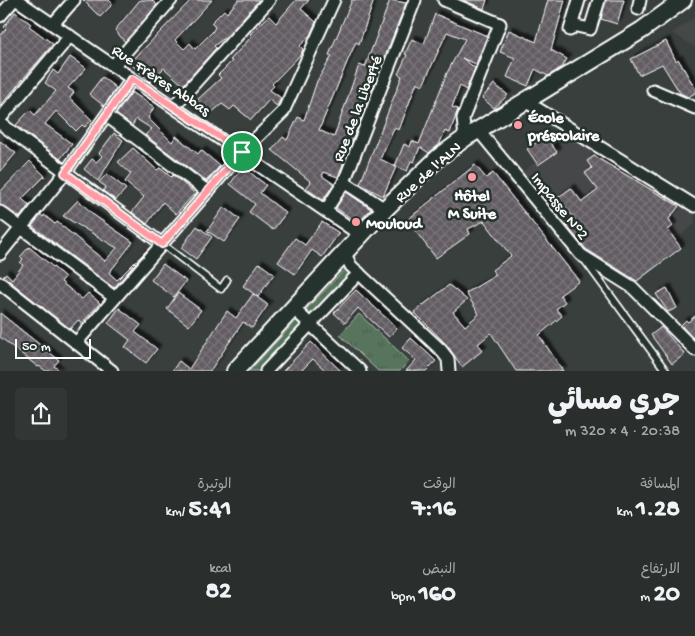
<!DOCTYPE html>
<html lang="ar">
<head>
<meta charset="utf-8">
<style>
	body { margin:0; font-family:"Gochi Hand","Playpen Sans Arabic",sans-serif; background:#323736; color:#f1f3f6; direction:rtl; height:100vh; display:flex; flex-direction:column; font-size:19px; white-space:nowrap }
	* { box-sizing:border-box; margin:0 }
	p { font-size:16px; color:#a5a9aa }
	.icon { flex:none; width:28px; height:28px; fill:none; stroke:currentColor; stroke-width:2; stroke-linecap:round; stroke-linejoin:round }
	.map { position:relative; height:371px; overflow:hidden; direction:ltr }
	.side { display:flex; flex-direction:column; background:#2a2f2e; flex:1 }
	.side>* { flex:none }
	.scale { position:absolute; left:15px; bottom:12px; width:76px; box-sizing:border-box; padding-left:5px; border:2px solid #fff; border-top:0; font-size:14px; line-height:18px; white-space:nowrap; color:#fff; -webkit-text-stroke:4px #26332d; paint-order:stroke }
	.pin { position:absolute; display:grid; place-items:center; width:42px; height:42px; color:#fff; margin:-21px; border:2px solid #fff; border-radius:50%; box-shadow:0 1px 5px #0007 }
	.round { display:grid; place-items:center; flex:none; width:52px; height:52px; border-radius:5px; background:#323736 }
	.summary { display:flex; align-items:center; justify-content:space-between; height:85px; padding:0 15px }
	h1 { font-size:28px; font-weight:800; line-height:38px }
	.metrics { display:grid; grid-template-columns:repeat(3,1fr); gap:8px; height:85px; padding:5px 15px }
	.metrics div { display:grid; align-content:center }
	.metrics b { font-size:25px; font-weight:800 }
	.metrics small { font-size:14px; font-weight:400 }
	.metrics p { font-size:14px }
	.map>svg:first-child { display:block }
	.built { fill:#454748 }
	.grass { fill:url(#grass-tufts); stroke:#abbaae }
	.building { fill:url(#building-cross-hatch); stroke:#fff; filter:url(#shadow) }
	.lines { fill:none; stroke-linecap:round; stroke-linejoin:round }
	.lane-casing { stroke:#fff; stroke-width:9 }
	.street-casing { stroke:#fff; stroke-width:15 }
	.secondary-casing { stroke:#fff; stroke-width:20 }
	.lane { stroke:#26332d; stroke-width:5.5 }
	.street { stroke:#26332d; stroke-width:11 }
	.secondary { stroke:#26332d; stroke-width:16 }
	.route-casing { stroke:#fff; stroke-width:10 }
	.route { stroke:#ff9aa2; stroke-width:6 }
	.poi-dot { fill:#ff9aa2; stroke:#26332d; stroke-width:2 }
	.labels { text-anchor:middle; stroke-width:5; stroke-linejoin:round; paint-order:stroke }
	.street-label { font-size:16px; fill:#fff; stroke:#26332d }
	.poi-label { font-size:16px; font-weight:bold; fill:#fff; stroke:#26332d; text-anchor:start }
</style>
</head>
<body>
<div class="map">
<svg width="695" height="371" viewBox="0 0 695 371">
	<defs>
		<pattern id="grass-tufts" width="24" height="20" patternUnits="userSpaceOnUse" patternTransform="scale(1.25)"><rect width="24" height="20" fill="#57745c"/><path d="M3 7l-1-3M5 7V3M7 7l1-3M15 17l-1-3M17 17v-4M19 17l1-3" fill="none" stroke="#505c52"/></pattern>
		<pattern id="building-cross-hatch" width="8" height="8" patternUnits="userSpaceOnUse" patternTransform="scale(1.25)"><rect width="8" height="8" fill="#625b63"/><path d="M0 0l8 8M0 8l8-8" fill="none" stroke="#7a747a"/></pattern>
		<filter id="shadow"><feDropShadow dx="4" dy="-4" stdDeviation="1" flood-color="#0009"/></filter>
	</defs>
	<rect width="100%" height="100%" fill="#383f3d"/>
	<filter id="ink" filterUnits="userSpaceOnUse"><feTurbulence type="fractalNoise" baseFrequency=".02" numOctaves="2"/><feDisplacementMap in="SourceGraphic" scale="10" xChannelSelector="R" yChannelSelector="G"/><feConvolveMatrix kernelMatrix="1 2 1 2 8 2 1 2 1" color-interpolation-filters="sRGB"/></filter>
	<g filter="url(#ink)">
		<g class="built">
			<path d="M695 17V47L672 33Z"/>
			<path d="M570 137 695 214V224L626 280 522 172Z"/>
		</g>
		<g class="grass">
			<path d="M346 268 353 274 311 318 304 312Z"/>
			<path d="M359 314 409 361 400 371H378L340 335Z"/>
			<path d="M296 321 302 327 261 371H249Z"/>
		</g>
		<g class="building">
			<path d="M83 0H109L113 4 100 17Z"/>
			<path d="M140 0H152L157 5 125 42 115 30Z"/>
			<path d="M191 0H212L175 40 184 49 190 43 195 49 213 31 215 27 211 23 224 10 227 13 238 0H259L228 35 214 46 216 48 183 85 164 68 150 82 130 63Z"/>
			<path d="M296 0H309L301 9 316 22 310 35 300 46 303 49 301 54 272 84 274 86 270 90 281 98 277 106 269 100 251 120 234 106 230 110 222 104 210 114 197 100 221 78 218 75 232 61 230 60 252 36 250 34 269 16 276 23Z"/>
			<path d="M352 0H374L359 44 356 42 348 60 319 130 334 137 359 65 365 67 390 0 406 3 338 177 324 172 322 176 334 184 323 200 306 188 311 182 272 150 283 137 287 140 298 117 304 120 317 81 332 56 329 55Z"/>
			<path d="M463 0H487L484 9Z"/>
			<path d="M548 0H565L551 50 567 59 562 67 548 76 535 69 528 86 507 77 515 58 500 52 509 30 536 42Z"/>
			<path d="M606 0H624L617 24 601 19Z"/>
			<path d="M15 12 31 24 29 26 53 44 0 106V36L6 29 4 27Z"/>
			<path d="M435 14 487 36 476 64 462 58 475 68 466 90 460 86 452 107 458 109 450 133 445 131 439 145 429 153 420 147 414 162 411 161 407 171 395 166 404 144 410 147 412 141 419 144 447 73 465 39 447 32 423 85 417 82 399 130 394 128 380 159 396 167 383 196 360 184 402 76 398 74 407 55 405 54 412 39 424 44Z"/>
			<path d="M666 41 676 61 678 59 695 88V93L688 97 680 93 662 64 639 75 631 59Z"/>
			<path d="M70 57 86 68 68 88 74 92 70 98 92 120 85 127 82 125 76 131 56 111 45 124 72 144 60 159 16 125 30 110 35 115 56 91 45 83 53 70 58 74Z"/>
			<path d="M102 77 116 88 104 106 89 94Z"/>
			<path d="M494 84 508 95 494 108 482 98Z"/>
			<path d="M132 92 154 107 148 118 172 142 176 136 198 154 201 150 220 166 206 181 145 135 152 129 136 119 132 126 116 114Z"/>
			<path d="M114 133 123 140 98 181 84 169 92 159 96 162 102 156 99 153Z"/>
			<path d="M545 136 557 152 538 165 527 149Z"/>
			<path d="M0 141 16 153 0 172Z"/>
			<path d="M133 148 157 170 160 168 171 177 173 175 195 193 176 214 163 202 147 224 132 212 144 197 125 182 131 174 118 162Z"/>
			<path d="M594 156 679 206 669 219 673 226 668 230 681 248 637 281 586 249 566 225 575 218 556 199 571 188 582 202 598 190 585 173 592 168 587 161Z"/>
			<path d="M30 161 45 176 22 199 29 205 20 217 0 205V192Z"/>
			<path d="M475 165 486 178 493 173 579 281 560 295 565 302 556 309 562 316 539 335 563 371H516L491 333 478 344 483 350 462 367 447 345 414 312 449 285 467 300 453 312 465 326 479 314 466 293 496 275 492 270 511 256 484 221 468 229 470 234 436 258 407 220Z"/>
			<path d="M243 167 266 185 260 193 286 213 273 230 249 212 255 204 230 184Z"/>
			<path d="M107 174 126 189 116 200 103 191 106 187 99 182Z"/>
			<path d="M346 192 371 209 358 223 336 208Z"/>
			<path d="M78 200 95 216 133 242 109 273 117 280 151 246 114 288 32 226 41 215 43 217 44 215 55 224 57 222 105 261 117 248 63 216Z"/>
			<path d="M224 207 240 219 224 242 207 231Z"/>
			<path d="M322 222 339 233 322 257 312 250 295 274 278 262 295 238 305 245Z"/>
			<path d="M197 226 212 237 196 259 181 248Z"/>
			<path d="M29 247 65 277 61 282 82 299 88 293 100 303 82 323 78 320 70 329 3 276 6 273 12 279 23 265 20 263 23 259 20 257Z"/>
			<path d="M259 263 274 274 258 297 243 286Z"/>
			<path d="M163 264 186 281 174 297 151 280Z"/>
			<path d="M667 288 677 308 668 312 656 294Z"/>
			<path d="M356 290 397 328 389 337 358 308 345 323 334 313Z"/>
			<path d="M178 293 201 310 189 326 167 309Z"/>
			<path d="M253 294 268 305 252 328 243 322 210 371H172L179 361 189 369 227 311 236 318Z"/>
			<path d="M119 308 141 325 135 332 157 349 146 363 125 347 130 340 108 323Z"/>
			<path d="M0 313 59 360 54 366 60 371H46L39 366 38 367 0 337Z"/>
			<path d="M695 316V336L693 338 681 325 686 320 688 322Z"/>
			<path d="M661 327 685 354 672 364 651 335Z"/>
			<path d="M411 338 436 361 426 371H406L416 360 402 348Z"/>
			<path d="M311 342 341 371H326L313 359 301 371H283Z"/>
		</g>
		<g class="lines">
			<g class="lane-casing">
				<g id="lane">
					<path d="M162 244 221 289 227 280"/>
					<path d="M586 262 666 371"/>
				</g>
			</g>
			<g class="street-casing">
				<g id="street">
					<path d="M17 0 362 236"/>
					<path d="M444 0 500 24 463 118 465 138"/>
					<path d="M638 9 640 0"/>
					<path d="M0 16 14 0"/>
					<path d="M53 24 74 0"/>
					<path d="M572 25 590 29 599 0"/>
					<path d="M570 30 579 0"/>
					<path d="M113 66 171 0"/>
					<path d="M653 90 695 108"/>
					<path d="M525 101 695 206"/>
					<path d="M174 106 269 0"/>
					<path d="M107 116 208 192"/>
					<path d="M0 119 70 36"/>
					<path d="M0 123 162 244"/>
					<path d="M478 130 581 255 632 287 695 350"/>
					<path d="M385 209 344 182 415 0"/>
					<path d="M326 210 344 182"/>
					<path d="M0 212 115 298"/>
					<path d="M0 254 65 173 132 79"/>
					<path d="M345 254 351 266 441 350 448 359 449 371"/>
					<path d="M0 283 112 371"/>
					<path d="M294 309 360 371"/>
					<path d="M76 343 242 152 283 112 334 0"/>
					<path d="M266 371 359 273"/>
				</g>
			</g>
			<g class="secondary-casing">
				<path id="secondary" d="M235 371 385 209 439 157 465 138 642 30 683 0"/>
			</g>
			<use href="#lane" class="lane"/>
			<use href="#street" class="street"/>
			<use href="#secondary" class="secondary"/>
		</g>
	</g>
	<g class="lines" filter="url(#ink)">
		<g class="route-casing">
			<path id="route" d="M132 79 242 152 162 244 65 173Z"/>
		</g>
		<use href="#route" class="route"/>
	</g>
	<g class="poi-dot">
		<circle cx="518" cy="125" r="5"/>
		<circle cx="472" cy="177" r="5"/>
		<circle cx="356" cy="222" r="5"/>
	</g>
	<g class="labels">
		<g class="street-label">
			<text transform="translate(162 79) rotate(34)" y="6">Rue Frères Abbas</text>
			<text transform="translate(356 108) rotate(-69)" y="6">Rue de la Liberté</text>
			<text transform="translate(427 171) rotate(-42)" y="6">Rue de l'ALN</text>
			<text transform="translate(561 205) rotate(51)" y="6">Impasse N°2</text>
		</g>
		<g class="poi-label">
			<text x="528" y="122">École<tspan x="528" dy="18">préscolaire</tspan></text>
			<text x="472" y="200" text-anchor="middle">Hôtel<tspan x="472" dy="18">M Suite</tspan></text>
			<text x="366" y="228">Mouloud</text>
		</g>
	</g>
</svg>
<div class="scale">50 m</div>
<div class="pin" style="left:242px;top:152px;background:#1e9e55"><svg class="icon" aria-label="arrive" viewBox="0 0 24 24"><path d="M6 21V4h12l-3 4 3 4H6"/></svg></div>
</div>
<section class="side">
<div class="summary"><div><h1>جري مسائي</h1><p>20:38 · 4 × 320 m</p></div><a class="round"><svg class="icon" aria-label="share" viewBox="0 0 24 24"><path d="M12 15V3M7 8l5-5 5 5M5 13v7h14v-7"/></svg></a></div>
<div class="metrics">
<div><p>المسافة</p><b>1.28<small> km</small></b></div>
<div><p>الوقت</p><b>7:16</b></div>
<div><p>الوتيرة</p><b>5:41<small> /km</small></b></div>
</div>
<div class="metrics">
<div><p>الارتفاع</p><b>20<small> m</small></b></div>
<div><p>النبض</p><b>160<small> bpm</small></b></div>
<div><p>kcal</p><b>82</b></div>
</div>
</section>
</body>
</html>
